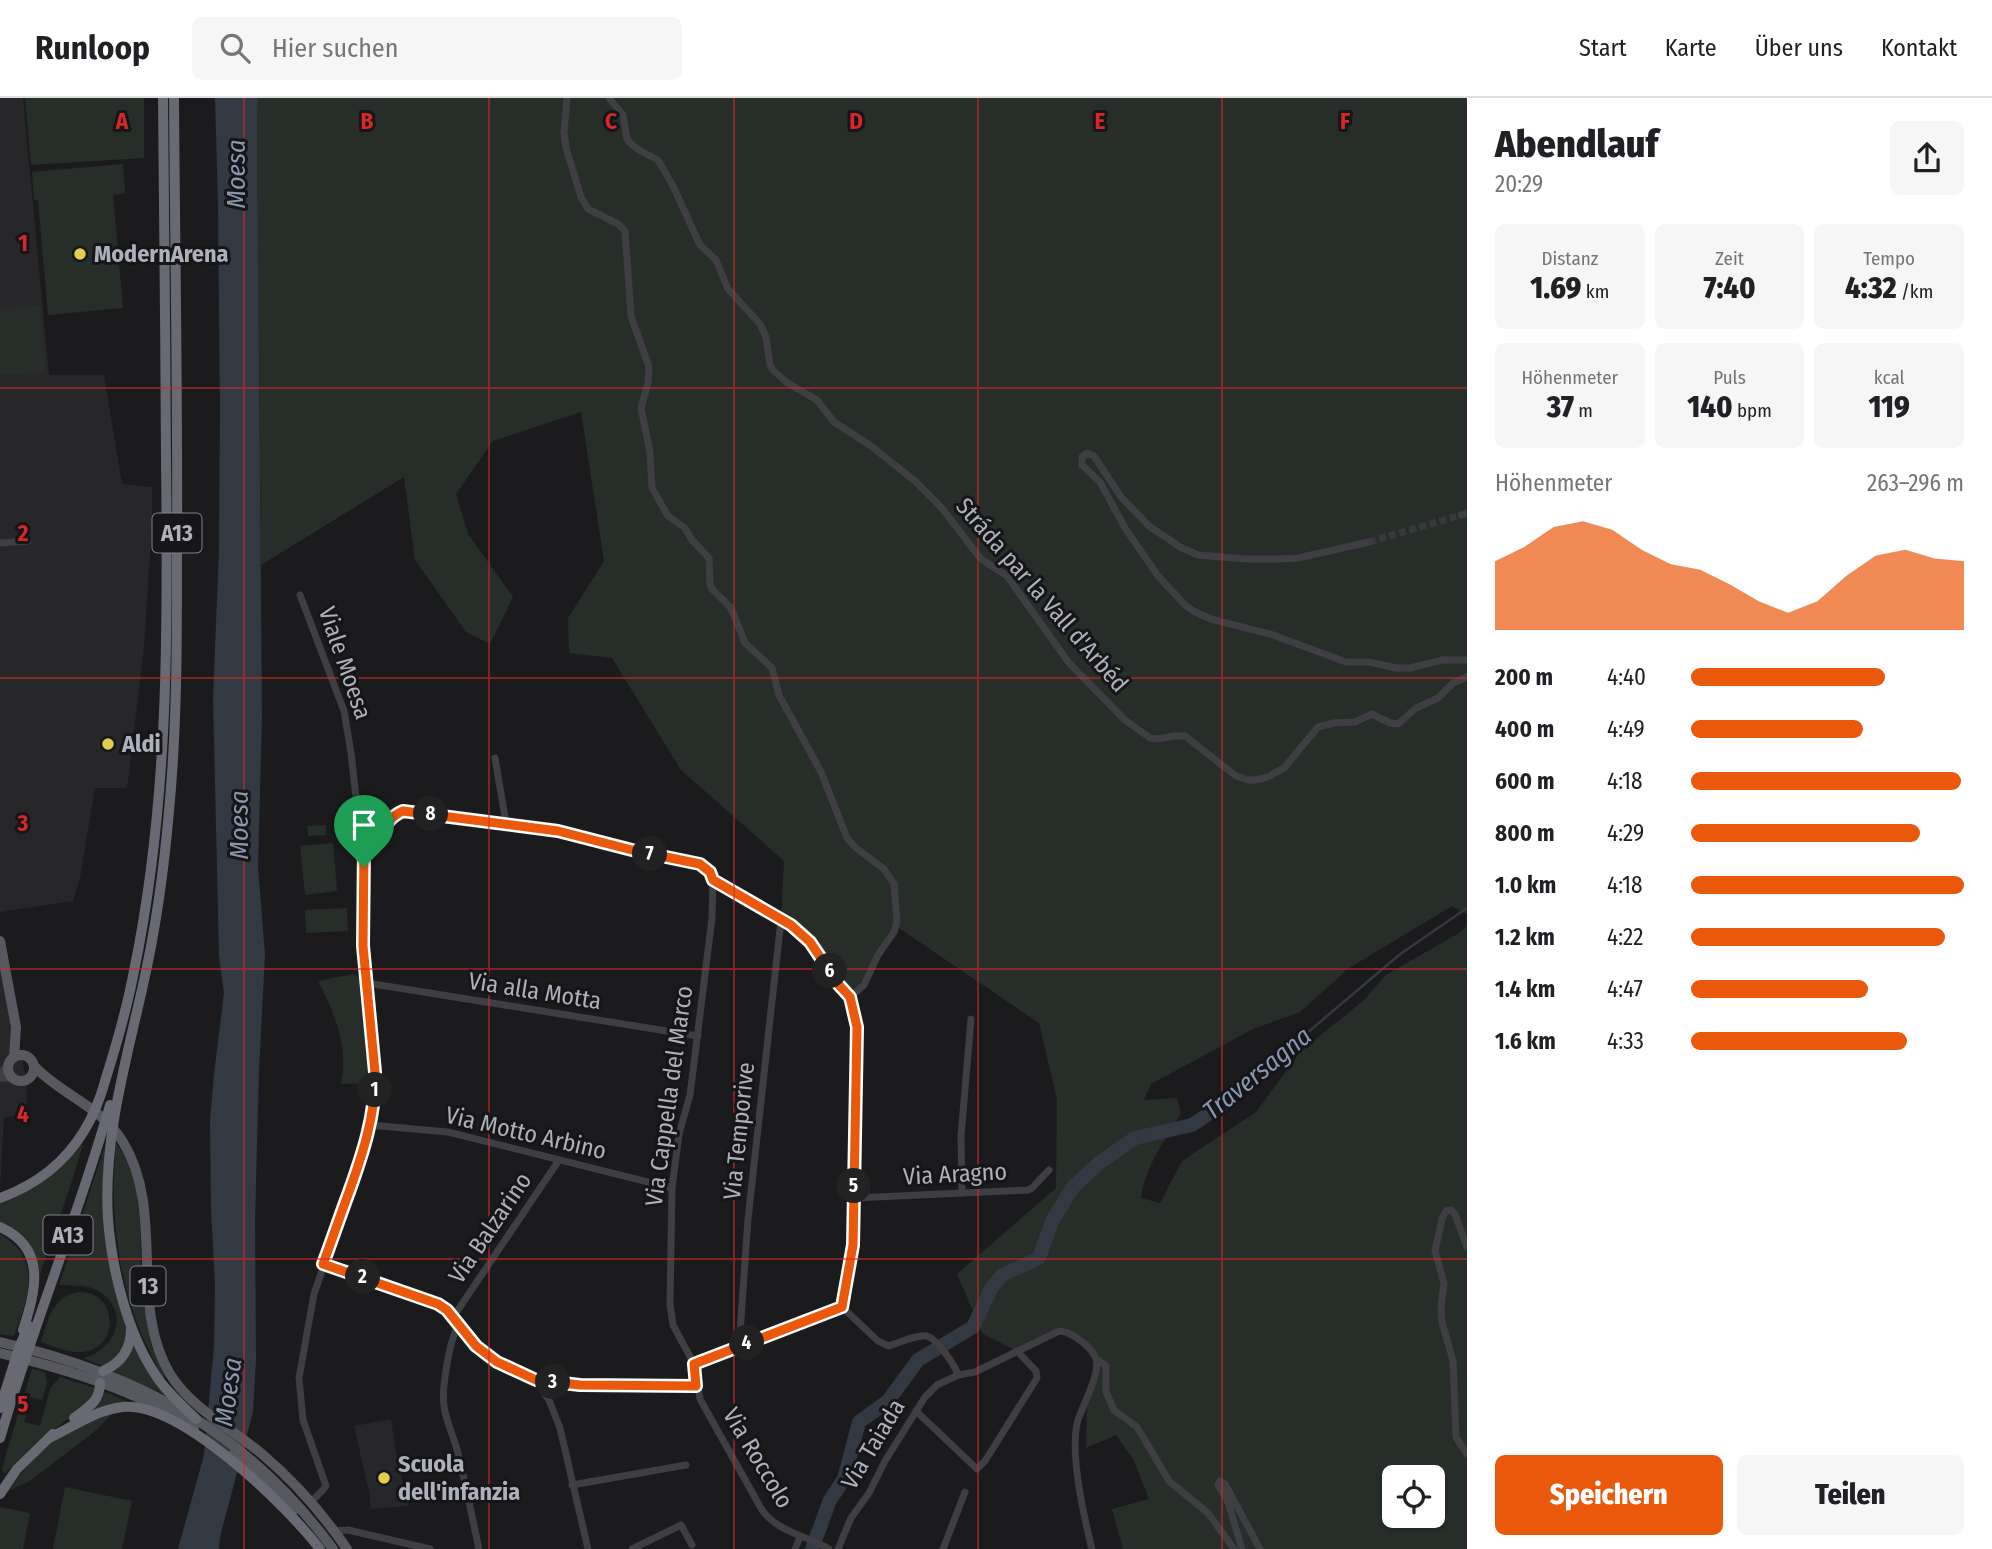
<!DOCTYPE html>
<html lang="de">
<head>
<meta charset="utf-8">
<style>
	body { margin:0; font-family:"Fira Sans Condensed",sans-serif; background:#f6f6f6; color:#202124; height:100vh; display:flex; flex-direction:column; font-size:26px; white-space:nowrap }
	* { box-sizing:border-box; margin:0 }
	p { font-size:23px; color:#757577 }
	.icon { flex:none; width:38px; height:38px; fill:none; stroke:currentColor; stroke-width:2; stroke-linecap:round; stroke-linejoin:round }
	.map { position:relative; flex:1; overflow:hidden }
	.sheet { display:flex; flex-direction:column; background:#fff; width:525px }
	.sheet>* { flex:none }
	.controls { position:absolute; left:1382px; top:1367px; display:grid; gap:14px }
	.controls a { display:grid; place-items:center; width:63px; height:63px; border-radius:10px; background:#fff; box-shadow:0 2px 5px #0004; font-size:35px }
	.pin { position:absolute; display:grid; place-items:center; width:60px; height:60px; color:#fff; margin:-72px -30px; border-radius:50% 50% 50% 0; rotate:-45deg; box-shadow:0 0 7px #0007 }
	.pin .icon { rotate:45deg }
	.km { position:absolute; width:35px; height:35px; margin:-18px; border-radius:50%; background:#222; color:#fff; font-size:19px; line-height:35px; text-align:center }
	.round { display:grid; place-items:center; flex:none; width:74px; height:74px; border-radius:10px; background:#f6f6f6 }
	.headline { display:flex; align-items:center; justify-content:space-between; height:119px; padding:0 28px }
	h1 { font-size:38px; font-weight:800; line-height:52px }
	.metrics { display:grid; grid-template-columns:repeat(3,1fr); gap:10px; height:119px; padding:7px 28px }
	.metrics div { display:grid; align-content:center; border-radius:10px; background:#f6f6f6; text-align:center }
	.metrics b { font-size:30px; font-weight:800 }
	.metrics small { font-size:19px; font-weight:400 }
	.metrics p { font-size:19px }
	.chart { height:196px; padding:14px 28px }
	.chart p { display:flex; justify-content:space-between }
	.chart svg { width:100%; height:126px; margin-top:7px; fill:#ea580c; opacity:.7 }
	.action { display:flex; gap:14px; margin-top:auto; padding:14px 28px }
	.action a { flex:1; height:80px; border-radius:10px; background:#ea580c; color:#fff; font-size:28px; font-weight:800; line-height:80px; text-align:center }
	.action a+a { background:#f6f6f6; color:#202124 }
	ul { padding:0 28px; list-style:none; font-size:23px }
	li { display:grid; grid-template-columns:112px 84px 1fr; align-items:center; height:52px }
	li i { height:18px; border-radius:9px; background:#ea580c }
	header { display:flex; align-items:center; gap:42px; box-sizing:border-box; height:98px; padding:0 35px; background:#fff; border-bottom:2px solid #e0e0e0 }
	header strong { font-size:33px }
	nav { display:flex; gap:38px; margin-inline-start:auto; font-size:24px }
	.search { width:490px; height:63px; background:#f6f6f6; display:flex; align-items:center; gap:18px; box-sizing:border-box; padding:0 24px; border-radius:10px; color:#757577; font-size:26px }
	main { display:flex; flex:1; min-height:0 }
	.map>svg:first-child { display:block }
	.built { fill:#272729 }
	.green { fill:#272e29; fill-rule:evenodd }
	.water { fill:#333942 }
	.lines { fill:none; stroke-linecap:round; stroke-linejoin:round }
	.stream { stroke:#333942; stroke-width:2.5 }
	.river { stroke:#333942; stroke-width:14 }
	.minor-tunnel { stroke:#38393d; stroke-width:7; stroke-dasharray:7 3.5; stroke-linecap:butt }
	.minor { stroke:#3e3e43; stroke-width:7 }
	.major { stroke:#585860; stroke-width:10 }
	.highway { stroke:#686972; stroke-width:10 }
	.route-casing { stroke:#fff; stroke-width:14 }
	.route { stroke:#ea580c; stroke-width:9 }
	.grid { fill:none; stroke:#d62828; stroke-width:2; stroke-opacity:0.55 }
	.poi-dot { fill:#e3cd4c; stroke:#161518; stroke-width:2.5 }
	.labels { text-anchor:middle; stroke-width:6; stroke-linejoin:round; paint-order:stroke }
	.shield { fill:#161518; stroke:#80828a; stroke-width:2 }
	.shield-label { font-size:23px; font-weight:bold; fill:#aeb0bb }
	.poi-label { font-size:24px; font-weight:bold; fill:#aeb0bb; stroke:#161518; text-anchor:start }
	.street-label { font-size:24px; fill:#aeb0bb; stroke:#161518 }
	.water-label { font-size:26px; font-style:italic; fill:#8997b2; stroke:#161518 }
	.grid-label { font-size:23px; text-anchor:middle; font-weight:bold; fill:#d62828; stroke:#161518; stroke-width:6; stroke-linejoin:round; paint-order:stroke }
</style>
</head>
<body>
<header>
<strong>Runloop</strong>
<div class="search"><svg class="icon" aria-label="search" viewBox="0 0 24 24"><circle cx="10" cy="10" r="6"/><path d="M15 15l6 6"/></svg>Hier suchen</div>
<nav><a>Start</a><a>Karte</a><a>Über uns</a><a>Kontakt</a></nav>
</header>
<main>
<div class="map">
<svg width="1467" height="1451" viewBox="0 0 1467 1451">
	<rect width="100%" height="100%" fill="#1b1b1d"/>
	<g class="built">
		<path d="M0 0H23L49 277H104L122 386 152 389V424L144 550 127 690H95L80 780 73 803 0 814Z"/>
		<path d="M0 843 27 987 26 1018 4 1019 0 1090Z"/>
		<path d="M391 1321 396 1355 408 1408 371 1411 369 1394 354 1328Z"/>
	</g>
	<g class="green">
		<path d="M25 0H144V60L31 67Z"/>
		<path d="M258 0H1467V816L1452 808 1349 870 1300 914 1253 931 1151 986 1144 1002 1177 1000 1181 1015C1165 1042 1145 1069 1141 1100L1160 1105 1182 1063 1256 1014 1301 953 1363 903 1386 877 1459 835 1467 828V1451H1123L1112 1411 1149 1401 1133 1361 1116 1337 1086 1350 1087 1303 1096 1261 1065 1233 1017 1253 983 1236 957 1176 1056 1090 1057 1001 1039 925 896 828 869 878 850 899 810 844 781 822 784 763 681 672 612 560 569 555 568 520 604 463 581 314 493 343 456 396 468 436 513 499 490 546 466 534 415 462 404 379 261 467 257 28ZM1395 1379H1433V1418H1395Z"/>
		<path d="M123 66 125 95 113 97 123 210 48 217 38 102H34L32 74Z"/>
		<path d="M40 208 46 274 0 277V211Z"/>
		<path d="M326 727V737L308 738 307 728Z"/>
		<path d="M333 745 337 793 305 797 300 748Z"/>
		<path d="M347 810 348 833 306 835 305 812Z"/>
		<path d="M354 876 361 880 370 959V985L341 986C349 950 335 915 318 883Z"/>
		<path d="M106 1045 104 1072 127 1234 122 1253 104 1269 83 1260C118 1252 131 1209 96 1192 85 1186 71 1188 59 1187Z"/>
		<path d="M116 1045C146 1084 139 1143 142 1188 144 1210 147 1232 153 1253H155L165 1277 163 1280 158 1274 157 1268C119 1199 109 1122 116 1045Z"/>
		<path d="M81 1047H83L70 1089 40 1176H38L37 1166 0 1125V1105Z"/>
		<path d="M0 1136C43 1161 28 1200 14 1238L0 1236Z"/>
		<path d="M79 1194C120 1193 120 1255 79 1254 66 1254 53 1248 41 1244 48 1222 52 1198 79 1194Z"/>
		<path d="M134 1243 166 1297 113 1273Z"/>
		<path d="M32 1271 45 1274 47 1286 42 1302 31 1299 24 1324 40 1328 50 1291 60 1279 95 1290 89 1306 42 1340 5 1375 2 1373 6 1356Z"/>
		<path d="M105 1294 131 1305V1306L90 1315Z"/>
		<path d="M113 1315 95 1333 30 1383 10 1392C26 1367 50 1341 77 1328 88 1323 101 1320 113 1315Z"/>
		<path d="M65 1389 132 1403 122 1451H53Z"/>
		<path d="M0 1409 30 1415 23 1451H0Z"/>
	</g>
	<path class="water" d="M215 0H258L257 28 262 620 258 769 265 857 259 972 255 1124 256 1261 253 1314 220 1439 219 1451H178L204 1357 214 1248 215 1186 211 1110 210 1023 214 976 224 895 219 858 213 599 219 453 220 310 218 107Z"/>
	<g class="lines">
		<path class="stream" d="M1222 1007 1399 857 1467 810"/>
		<path class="river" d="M812 1451 830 1402 844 1381 859 1324 888 1303 918 1262 973 1229 992 1189 1002 1177 1039 1160 1052 1123 1073 1089 1099 1065 1135 1040 1192 1027 1222 1007"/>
		<path class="minor-tunnel" d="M1369 444 1461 417"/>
		<g class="minor">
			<path d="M567 0 564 34 566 50 581 99 588 111 618 126 625 133 631 218 649 269 648 285 641 310 650 354 652 390 668 418 685 430 692 442 709 460 710 487 712 491 731 510 745 545 772 570 779 597 821 674 847 740 856 750 884 771 894 786 897 823 894 834 878 857 864 887 850 899"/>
			<path d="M609 0 623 17 627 41 630 45 639 52 658 62 673 88 700 147 716 162 728 191 760 226 766 239 770 267 773 272 786 284 817 302 834 324 871 348 915 383 941 409 981 461 1007 478 1069 565 1125 622 1150 640 1158 641 1174 638H1185L1236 678 1248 682H1255L1268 679 1284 670 1318 629 1333 625 1355 624 1372 616 1390 625 1398 626 1416 610 1438 600 1453 585 1467 579"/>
			<path d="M1461 417 1467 415"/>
			<path d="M1369 444 1298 460 1281 461H1245L1198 457 1180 449 1149 428 1121 399 1094 358 1087 355 1082 359V367L1100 384 1125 430 1158 478 1185 507 1195 514 1211 521 1273 537 1346 564H1369L1396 570H1410L1442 562H1467"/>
			<path d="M0 445 28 443"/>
			<path d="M300 497 344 613 351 655 356 699 362 727 364 748 363 848 375 974C376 1000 371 1026 364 1051L314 1196 299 1280 303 1322 326 1388 322 1393 311 1404"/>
			<path d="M495 660 506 725"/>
			<path d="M364 748H373C384 729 389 712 414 714L558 733 632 752 700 766 706 769 710 774 713 782 712 820 690 997 679 1036 672 1090 670 1206 673 1227 694 1266 700 1301 762 1412C779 1435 806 1437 829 1451"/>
			<path d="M713 782 791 827 810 844 839 887 850 899 856 917 858 939 853 1147 842 1209"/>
			<path d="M367 885 698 938"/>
			<path d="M0 975 8 968"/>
			<path d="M0 980H12"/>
			<path d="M370 1027 448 1034 672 1090"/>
			<path d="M962 1095 961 1038 971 921"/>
			<path d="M854 1100 1028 1092 1032 1090 1049 1072"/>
			<path d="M1467 1149 1455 1116 1451 1112 1446 1113 1442 1121 1435 1153 1444 1185 1441 1209 1442 1224 1453 1263 1456 1339 1467 1356"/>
			<path d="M323 1166 438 1206 447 1212 476 1248 497 1264 536 1282 580 1287 696 1288"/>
			<path d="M452 1218 458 1212 559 1062"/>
			<path d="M458 1228C450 1241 441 1292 444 1308 446 1324 454 1339 458 1355 466 1387 472 1419 479 1451"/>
			<path d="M739 1249 748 1121 781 822"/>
			<path d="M1097 1261 1106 1268V1294L1114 1312 1137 1329 1169 1383 1208 1415 1234 1451"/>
			<path d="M694 1266 842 1209"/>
			<path d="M958 1277 975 1274 1059 1233C1071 1233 1092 1249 1096 1261 1101 1274 1082 1309 1078 1322 1069 1353 1084 1419 1092 1451"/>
			<path d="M536 1282 549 1302 560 1330 588 1451"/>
			<path d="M916 1313 977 1371 985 1363 1037 1280 1036 1273 1017 1253"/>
			<path d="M572 1387 686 1367"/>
			<path d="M334 1433 348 1432 430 1451"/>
			<path d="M632 1451 681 1427 692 1447"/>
			<path d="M795 1451 800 1439"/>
			<path d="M838 1451 851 1420 869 1395 885 1363 925 1299 937 1287 958 1277C955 1267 937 1241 927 1238 917 1236 899 1245 889 1248L878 1243 842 1209"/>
			<path d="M943 1451 965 1394"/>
			<path d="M1242 1451 1228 1404 1218 1387 1220 1383 1225 1386 1260 1451"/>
		</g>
		<g class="major">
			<path d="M0 843 16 929 14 959"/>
			<circle cx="21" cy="970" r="13"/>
			<path d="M35 969C62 997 102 1009 123 1044 166 1115 128 1206 170 1276 191 1310 232 1331 262 1356 294 1383 323 1416 347 1451"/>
			<path d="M0 1244C140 1276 247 1334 333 1451"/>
			<path d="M0 1255C67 1271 136 1292 194 1330"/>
			<path d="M232 1357 274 1393 293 1413"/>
		</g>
		<g class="highway">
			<path d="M174 0C175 154 178 308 177 462 177 545 177 629 169 713 164 771 156 830 143 887 126 964 103 1041 108 1121 112 1173 128 1239 159 1282 169 1296 183 1308 196 1321"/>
			<path d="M0 1100C36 1087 64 1066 84 1033 94 1017 101 998 106 980 117 945 127 910 134 873 169 704 168 532 166 360 165 240 165 120 163 0"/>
			<path d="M0 1129C47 1150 36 1192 23 1232"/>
			<path d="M103 1273C121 1265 131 1251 131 1231"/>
			<path d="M0 1310 20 1247 29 1228"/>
			<path d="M74 1320C88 1310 100 1303 100 1285"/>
			<path d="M0 1340C33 1228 78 1119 110 1007"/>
			<path d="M49 1340C73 1329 95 1312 123 1309 181 1304 286 1407 320 1451"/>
			<path d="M0 1396 17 1371 53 1336"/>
		</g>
	</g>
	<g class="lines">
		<g class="route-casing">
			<path id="route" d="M403 713 558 733 632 752 700 766 710 774 713 782 791 827 810 844 839 887 850 899 857 929 853 1147 842 1209 694 1266 696 1288 580 1287 536 1282 497 1264 476 1248 447 1212 438 1206 323 1166C332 1142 340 1118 349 1094 363 1055 376 1016 375 974L363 848 364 748H373C381 734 388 719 403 713Z"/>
		</g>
		<use href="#route" class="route"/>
	</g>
	<path class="grid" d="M244 0V1451M489 0V1451M734 0V1451M978 0V1451M1222 0V1451M0 290H1467M0 580H1467M0 871H1467M0 1161H1467"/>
	<g class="poi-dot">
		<circle cx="80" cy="156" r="7"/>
		<circle cx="108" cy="646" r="7"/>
		<circle cx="384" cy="1380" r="7"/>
	</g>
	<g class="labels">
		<g class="shield">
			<rect x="152.5" y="415.5" width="49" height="39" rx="5"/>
			<rect x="43.5" y="1117.5" width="49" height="39" rx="5"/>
			<rect x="130.5" y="1168.5" width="35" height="39" rx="5"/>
		</g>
		<g class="shield-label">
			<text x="177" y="443">A13</text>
			<text x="68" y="1145">A13</text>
			<text x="148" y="1196">13</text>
		</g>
		<g class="poi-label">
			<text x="94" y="164">ModernArena</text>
			<text x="122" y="654">Aldi</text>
			<text x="398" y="1374">Scuola<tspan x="398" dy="28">dell'infanzia</tspan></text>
		</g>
		<g class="street-label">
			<text transform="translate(1042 497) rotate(49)" y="8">Stráda par la Vall d'Arbéd</text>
			<text transform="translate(345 565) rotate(71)" y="8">Viale Moesa</text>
			<text transform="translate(535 893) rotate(9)" y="8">Via alla Motta</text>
			<text transform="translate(669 998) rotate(-82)" y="8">Via Cappella del Marco</text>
			<text transform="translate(739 1033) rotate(-84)" y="8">Via Temporive</text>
			<text transform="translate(526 1035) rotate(13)" y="8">Via Motto Arbino</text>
			<text transform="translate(955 1076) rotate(-3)" y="8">Via Aragno</text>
			<text transform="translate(490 1130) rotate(-56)" y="8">Via Balzarino</text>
			<text transform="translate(873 1346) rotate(-59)" y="8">Via Taiada</text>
			<text transform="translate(758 1360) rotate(59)" y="8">Via Roccolo</text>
		</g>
		<g class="water-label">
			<text transform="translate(236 76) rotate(-90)" y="9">Moesa</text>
			<text transform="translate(239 727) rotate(-90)" y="9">Moesa</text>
			<text transform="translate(1257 975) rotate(-39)" y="9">Traversagna</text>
			<text transform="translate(228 1294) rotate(-82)" y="9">Moesa</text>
		</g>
	</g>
	<g class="grid-label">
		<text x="122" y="31">A</text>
		<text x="367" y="31">B</text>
		<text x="611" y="31">C</text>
		<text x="856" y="31">D</text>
		<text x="1100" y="31">E</text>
		<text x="1345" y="31">F</text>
		<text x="23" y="153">1</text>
		<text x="23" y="443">2</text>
		<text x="23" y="733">3</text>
		<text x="23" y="1024">4</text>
		<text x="23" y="1314">5</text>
	</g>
</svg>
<div class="controls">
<a><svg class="icon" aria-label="locate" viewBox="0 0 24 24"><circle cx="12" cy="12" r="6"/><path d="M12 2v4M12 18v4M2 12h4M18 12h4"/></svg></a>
</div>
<div class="pin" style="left:364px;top:769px;background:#1e9e55"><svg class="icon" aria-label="arrive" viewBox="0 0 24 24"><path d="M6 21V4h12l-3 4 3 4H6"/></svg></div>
<b class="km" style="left:375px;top:992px">1</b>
<b class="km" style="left:363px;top:1179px">2</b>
<b class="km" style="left:553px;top:1284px">3</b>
<b class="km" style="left:747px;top:1245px">4</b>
<b class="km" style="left:854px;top:1088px">5</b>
<b class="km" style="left:830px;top:873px">6</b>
<b class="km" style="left:650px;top:756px">7</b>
<b class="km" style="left:431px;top:716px">8</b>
</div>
<section class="sheet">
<div class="headline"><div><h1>Abendlauf</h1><p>20:29</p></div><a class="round"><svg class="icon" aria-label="share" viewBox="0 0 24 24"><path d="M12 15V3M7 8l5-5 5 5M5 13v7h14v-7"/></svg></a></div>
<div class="metrics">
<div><p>Distanz</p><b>1.69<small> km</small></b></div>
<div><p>Zeit</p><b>7:40</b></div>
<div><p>Tempo</p><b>4:32<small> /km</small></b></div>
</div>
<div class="metrics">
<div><p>Höhenmeter</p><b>37<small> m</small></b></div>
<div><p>Puls</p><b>140<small> bpm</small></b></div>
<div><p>kcal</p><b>119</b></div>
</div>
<div class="chart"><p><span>Höhenmeter</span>263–296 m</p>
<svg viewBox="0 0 160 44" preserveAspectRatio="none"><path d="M0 44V20L10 15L20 8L30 6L40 9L50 16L60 21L70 23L80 28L90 34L100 38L110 34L120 25L130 18L140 16L150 19L160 20V44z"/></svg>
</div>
<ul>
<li><b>200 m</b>4:40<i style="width:71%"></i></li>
<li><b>400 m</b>4:49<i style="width:63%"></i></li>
<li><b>600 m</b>4:18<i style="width:99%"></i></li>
<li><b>800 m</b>4:29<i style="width:84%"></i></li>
<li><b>1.0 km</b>4:18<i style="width:100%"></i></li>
<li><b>1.2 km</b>4:22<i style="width:93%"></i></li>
<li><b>1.4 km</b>4:47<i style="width:65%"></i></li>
<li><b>1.6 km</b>4:33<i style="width:79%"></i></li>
</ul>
<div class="action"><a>Speichern</a><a>Teilen</a></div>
</section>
</main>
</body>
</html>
